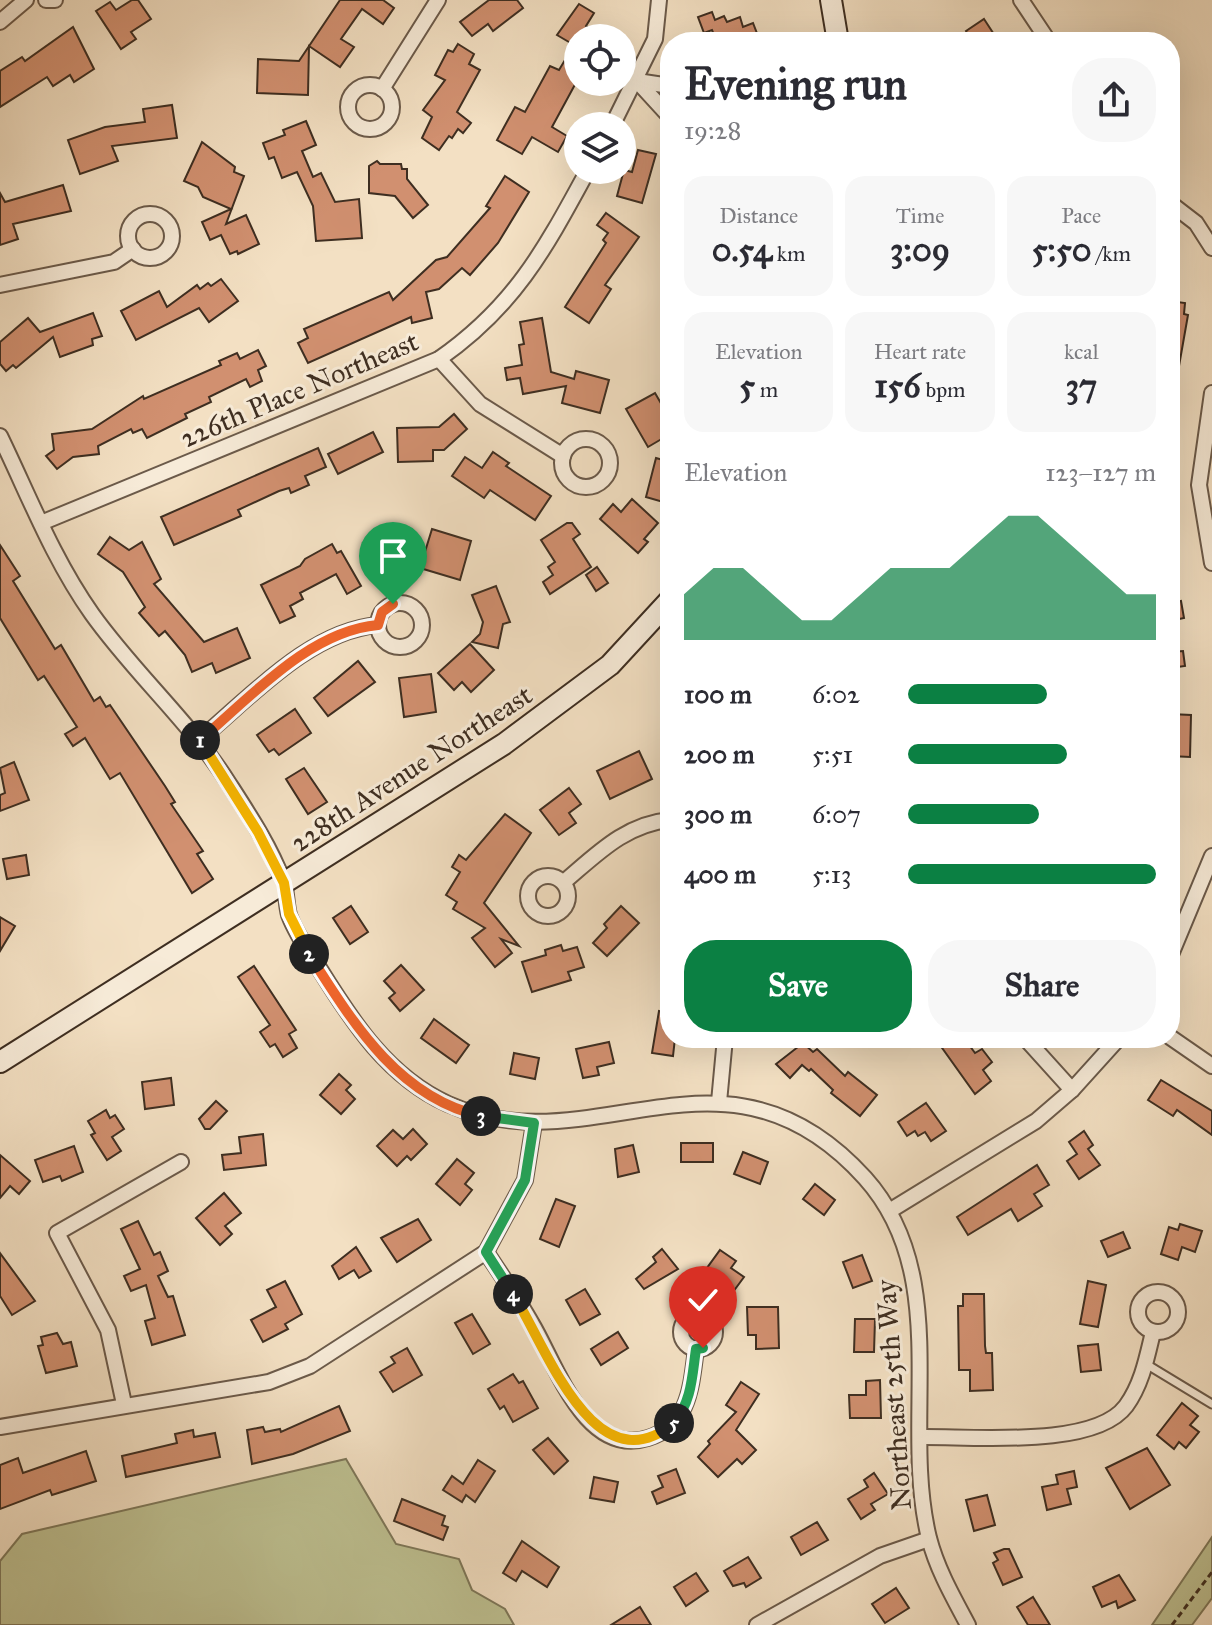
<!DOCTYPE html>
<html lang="en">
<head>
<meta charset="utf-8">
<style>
	body { margin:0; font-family:"IM FELL Great Primer",serif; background:#f7f7f7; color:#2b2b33; height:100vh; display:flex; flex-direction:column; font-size:30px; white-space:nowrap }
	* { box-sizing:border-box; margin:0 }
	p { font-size:26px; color:#7c7c81 }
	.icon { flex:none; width:44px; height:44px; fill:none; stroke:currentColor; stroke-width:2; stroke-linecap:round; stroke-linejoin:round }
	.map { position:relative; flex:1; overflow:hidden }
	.details { position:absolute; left:660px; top:32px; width:520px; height:1016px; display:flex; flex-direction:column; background:#fff; border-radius:32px; box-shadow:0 8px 32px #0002 }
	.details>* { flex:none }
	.controls { position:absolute; left:564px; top:24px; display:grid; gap:16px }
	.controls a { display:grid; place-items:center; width:72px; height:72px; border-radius:50%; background:#fff; box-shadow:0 8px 32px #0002; font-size:40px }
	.pin { position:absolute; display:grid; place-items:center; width:68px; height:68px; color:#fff; margin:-82px -34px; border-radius:50% 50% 50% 0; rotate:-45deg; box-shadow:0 0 8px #0007 }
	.pin .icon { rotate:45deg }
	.km { position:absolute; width:40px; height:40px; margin:-20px; border-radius:50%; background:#222; color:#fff; font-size:22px; line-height:40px; text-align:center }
	.round { display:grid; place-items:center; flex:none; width:84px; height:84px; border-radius:32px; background:#f7f7f7 }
	.headline { display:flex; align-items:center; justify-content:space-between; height:136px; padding:0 24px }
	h1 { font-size:44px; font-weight:800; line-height:60px }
	.figures { display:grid; grid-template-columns:repeat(3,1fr); gap:12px; height:136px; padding:8px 24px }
	.figures div { display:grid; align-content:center; border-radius:20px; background:#f7f7f7; text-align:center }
	.figures b { font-size:34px; font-weight:800 }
	.figures small { font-size:22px; font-weight:400 }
	.figures p { font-size:22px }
	.chart { height:224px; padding:16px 24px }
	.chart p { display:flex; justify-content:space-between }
	.chart svg { width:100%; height:144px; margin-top:8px; fill:#0b8043; opacity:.7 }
	.cta { display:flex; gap:16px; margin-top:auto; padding:16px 24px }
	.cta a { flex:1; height:92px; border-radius:32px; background:#0b8043; color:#fff; font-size:32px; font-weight:800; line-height:92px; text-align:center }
	.cta a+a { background:#f7f7f7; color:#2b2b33 }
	ul { padding:0 24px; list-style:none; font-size:26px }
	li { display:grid; grid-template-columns:128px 96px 1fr; align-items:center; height:60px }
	li i { height:20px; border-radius:10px; background:#0b8043 }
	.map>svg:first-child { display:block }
	.green { fill:#bec192; stroke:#7e785a; stroke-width:2 }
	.building { fill:#d19070; stroke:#3e2e21; stroke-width:2 }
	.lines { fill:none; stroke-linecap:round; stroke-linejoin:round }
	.lane-casing { stroke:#6b5a4a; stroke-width:11 }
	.street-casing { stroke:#6b5a4a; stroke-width:18 }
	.secondary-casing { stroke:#3e2e21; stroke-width:24 }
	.path { stroke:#3e2e21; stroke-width:3; stroke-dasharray:6 4; stroke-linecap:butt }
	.lane { stroke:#f7ebd8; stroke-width:7 }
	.street { stroke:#f7ebd8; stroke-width:14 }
	.secondary { stroke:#f7ebd8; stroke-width:20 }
	.split-1-casing { stroke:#fff; stroke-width:16 }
	.split-2-casing { stroke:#fff; stroke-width:16 }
	.split-3-casing { stroke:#fff; stroke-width:16 }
	.split-4-casing { stroke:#fff; stroke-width:16 }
	.split-5-casing { stroke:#fff; stroke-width:16 }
	.split-6-casing { stroke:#fff; stroke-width:16 }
	.split-1 { stroke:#f0652b; stroke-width:10 }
	.split-2 { stroke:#f5b400; stroke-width:10 }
	.split-3 { stroke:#f0652b; stroke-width:10 }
	.split-4 { stroke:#22a559; stroke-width:10 }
	.split-5 { stroke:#f5b400; stroke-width:10 }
	.split-6 { stroke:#22a559; stroke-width:10 }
	.labels { text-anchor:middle; stroke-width:6; stroke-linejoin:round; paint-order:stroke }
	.street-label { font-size:28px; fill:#3e2e21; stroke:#f7ebd8 }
</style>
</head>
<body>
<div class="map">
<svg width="1212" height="1625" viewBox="0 0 1212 1625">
	<rect width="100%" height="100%" fill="#f3e0c3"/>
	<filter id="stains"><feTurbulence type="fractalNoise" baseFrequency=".0025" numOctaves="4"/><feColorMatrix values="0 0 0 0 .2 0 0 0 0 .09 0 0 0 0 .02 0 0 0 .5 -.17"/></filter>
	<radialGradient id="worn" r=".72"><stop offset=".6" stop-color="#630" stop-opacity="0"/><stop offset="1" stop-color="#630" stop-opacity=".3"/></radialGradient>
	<g class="green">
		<path d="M346 1459 396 1544 459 1559 472 1590 505 1609 514 1625H0V1561L22 1534Z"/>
		<path d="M1212 1537V1598L1192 1625H1152Z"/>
	</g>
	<g class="building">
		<path d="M132 0H138L151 19 131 32 136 39 121 49 96 11 110 2 116 10Z"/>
		<path d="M340 0H383L394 8 383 24 362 9 341 39 354 47 340 67 309 46 308 95 257 93 258 59 299 61Z"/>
		<path d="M489 0H517L523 8 493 31 488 24 472 36 460 22Z"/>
		<path d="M579 4 594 13 586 26 605 38H578V79L552 127 567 136 558 152 532 137 522 154 497 140 515 107 525 112 550 66 559 70 574 45 557 35Z"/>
		<path d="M712 12 715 20 724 16 727 22 740 17 743 27 753 23 758 36 742 42H717L712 30 704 33 698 17Z"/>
		<path d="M984 19 999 42H972L966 31Z"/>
		<path d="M73 27 94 69 74 82 70 75 53 86 47 77 0 107V71L22 57 25 61Z"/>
		<path d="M458 44 474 54 469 64 480 70 457 112 471 123 463 133 458 129 452 138 449 136 439 150 422 138 432 117 423 110 445 80 435 75 448 50 453 52Z"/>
		<path d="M172 105 177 138 112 146 118 161 80 174 68 140 105 127 145 122 143 109Z"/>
		<path d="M306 121 316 145 302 151 313 177 321 173 335 202 359 199 362 238 316 241 313 206 297 172 282 178 274 157 269 159 263 143 285 135 283 130Z"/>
		<path d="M202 142 235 167 234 172 244 176 226 224 246 215 259 244 238 254 237 251 230 254 221 235 210 240 202 222 231 209 203 197 198 187 184 181Z"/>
		<path d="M638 150 656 154 642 203 617 196 624 170 632 172Z"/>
		<path d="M377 161 380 164H401L402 169H407V179L428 205 413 218 395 196 369 193V166Z"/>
		<path d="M505 176 529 192 498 243 470 275 462 268 439 289 426 292 432 318 412 323 411 317 308 363 298 343 308 338 304 329 389 292 393 300 436 260 447 257 490 208 486 206Z"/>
		<path d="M63 185 71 211 13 224 18 239 0 245V193L5 202Z"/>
		<path d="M606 213 639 237 605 285 611 289 589 323 565 307 606 243 603 240 608 233 597 225Z"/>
		<path d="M221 279 238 301 209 322 199 308 136 340 121 311 159 291 167 307 197 285 200 289 208 283 211 286Z"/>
		<path d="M1170 301 1185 303 1184 314 1188 315 1176 383 1170 382Z"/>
		<path d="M93 313 102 336 92 339 93 345 60 357 53 337 16 368 13 365 6 371 0 364V342L28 318 40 332Z"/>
		<path d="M542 318 551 372 574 379 576 371 609 380 600 413 562 403 566 386 523 394 520 378 507 380 505 368 522 365 519 345 524 344 520 322Z"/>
		<path d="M258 350 266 366 258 370 262 381 250 387 246 379 209 397 211 402 185 414 187 418 147 438 142 429 133 433 131 429 98 446 99 454 73 457 57 469 46 456 54 450 52 434 92 429 143 396 144 399 221 365 219 361 237 353 240 359Z"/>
		<path d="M655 393 670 419V434L648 447 626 409Z"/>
		<path d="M454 414 467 429 444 450H433V461L398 462 397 428 439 427Z"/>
		<path d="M373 432 383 452 338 474 328 454Z"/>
		<path d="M318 448 326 467 305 476 309 485 291 493 289 488 279 491 238 510 241 516 174 545 161 517Z"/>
		<path d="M493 452 509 463 506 466 551 496 535 520 490 490 484 498 452 476 465 457 482 468Z"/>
		<path d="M656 458 670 462V504L646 497Z"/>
		<path d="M632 499 658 523 644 539 648 542 638 553 600 519 613 504 621 512Z"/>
		<path d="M567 523H572L580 534 573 539 591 567 550 594 543 582 553 575 548 567 555 562 541 540Z"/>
		<path d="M409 528 418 553 372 569 363 543Z"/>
		<path d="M432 529 471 541 460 580 420 568Z"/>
		<path d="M110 537 129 550 142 542 161 579 154 584 204 642 237 628 250 658 216 673 212 663 192 672 185 655 165 631 159 636 139 613 145 607 123 572 98 554Z"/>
		<path d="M332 544 337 553 341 551 361 586 347 594 336 574 300 593 303 599 290 606 295 616 280 623 261 585 300 566 305 559Z"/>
		<path d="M0 545 20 576 13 581 55 649 61 645 94 701 100 697 106 707 110 705 165 786 175 802 171 804 203 851 197 854 213 879 192 893 120 773 110 779 85 738 73 746 65 734 77 727 44 676 38 680 0 618Z"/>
		<path d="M597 567 608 583 596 591 586 575Z"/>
		<path d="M496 586 510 622 503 624 498 648 472 642 480 634 483 622 472 595Z"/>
		<path d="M1181 601 1184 618 1170 621V603Z"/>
		<path d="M470 644 494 670 471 692 462 682 454 690 438 673Z"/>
		<path d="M1183 651 1185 666 1170 668V652Z"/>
		<path d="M358 661 375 682 328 716 314 698Z"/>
		<path d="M431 674 436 712 404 717 399 678Z"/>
		<path d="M295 709 311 733 279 755 274 749 269 752 257 735Z"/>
		<path d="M1170 714 1191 715 1190 757 1170 756Z"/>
		<path d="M639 751 652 779 610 799 597 771Z"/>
		<path d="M14 762 29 800 0 811V795L5 793 0 768Z"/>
		<path d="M304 768 327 802 308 814 286 779Z"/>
		<path d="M569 788 581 804 569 813 576 823 559 835 540 810Z"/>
		<path d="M505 814 531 833 484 903 519 946 501 939 512 953 495 967 472 938 485 928 453 909 457 902 446 895 460 872 452 867 459 855 466 860Z"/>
		<path d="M26 855 29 875 7 879 3 859Z"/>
		<path d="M351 906 368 932 350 944 333 918Z"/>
		<path d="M621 906 639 923 607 956 593 943 607 928 604 924Z"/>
		<path d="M0 917 15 926 0 951Z"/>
		<path d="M561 945 563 951 577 947 584 967 568 972 571 980 532 992 522 962 546 955 545 950Z"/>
		<path d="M401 965 424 990 400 1011 389 998 395 993 384 981Z"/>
		<path d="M254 966 296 1030 289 1034 297 1048 283 1057 275 1044 270 1047 260 1032 270 1025 238 977Z"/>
		<path d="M659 1011 670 1013V1038H675L673 1056 652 1053Z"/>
		<path d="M434 1019 469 1045 456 1063 421 1038Z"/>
		<path d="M935 1038H964L975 1053 982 1049 992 1062 983 1070 991 1081 975 1094Z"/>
		<path d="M609 1042 614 1063 597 1067 599 1075 583 1078 576 1049Z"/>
		<path d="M803 1043 813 1052 817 1049 845 1076 848 1072 877 1095 860 1116 831 1093 833 1090 811 1069 809 1071 802 1065 790 1078 776 1064Z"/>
		<path d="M514 1053 539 1058 535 1079 510 1074Z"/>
		<path d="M339 1074 351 1085 346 1090 355 1099 341 1114 320 1095Z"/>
		<path d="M171 1078 174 1105 145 1109 142 1082Z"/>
		<path d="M1161 1080 1212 1111V1135L1177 1110 1173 1116 1148 1100Z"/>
		<path d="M216 1101 227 1111 210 1129H205L199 1119Z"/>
		<path d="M926 1103 946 1131 931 1141 925 1132 918 1136 915 1131 907 1136 898 1122Z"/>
		<path d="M106 1110 110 1118 115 1115 124 1129 112 1137 121 1151 107 1160 91 1135 95 1133 88 1121Z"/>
		<path d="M413 1129 427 1144 411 1160 407 1156 397 1166 377 1146 393 1130 403 1139Z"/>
		<path d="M1084 1131 1093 1145 1088 1149 1100 1165 1079 1179 1067 1161 1077 1154 1069 1142Z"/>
		<path d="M263 1134 266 1165 224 1170 222 1155 241 1153 239 1137Z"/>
		<rect x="681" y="1143" width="32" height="19"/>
		<path d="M633 1145 639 1172 618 1177 615 1149Z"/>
		<path d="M74 1146 83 1172 62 1181 60 1176 43 1182 35 1160Z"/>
		<path d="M743 1152 768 1162 760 1184 734 1174Z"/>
		<path d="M0 1155 30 1181 19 1194 10 1186 0 1198Z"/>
		<path d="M457 1159 474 1173 465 1184 472 1190 460 1205 436 1184Z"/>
		<path d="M1037 1165 1049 1185 1034 1194 1042 1206 1018 1221 1011 1209 968 1235 957 1217Z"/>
		<path d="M815 1184 835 1200 824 1215 803 1199Z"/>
		<path d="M224 1193 241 1213 225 1226 232 1234 220 1245 196 1218Z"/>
		<path d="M556 1199 575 1206 559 1247 540 1239Z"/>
		<path d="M418 1219 431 1240 397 1262 381 1238Z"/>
		<path d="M138 1221 154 1255 160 1252 168 1271 158 1276 168 1297 173 1296 185 1335 152 1345 145 1321 155 1318 146 1285 131 1291 124 1276 140 1269 121 1229Z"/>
		<path d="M1180 1224 1202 1231 1195 1252 1182 1247 1178 1260 1161 1254 1169 1227 1178 1230Z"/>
		<path d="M1123 1232 1130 1248 1108 1257 1101 1241Z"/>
		<path d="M356 1247 371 1271 359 1278 354 1270 339 1279 332 1266Z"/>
		<path d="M662 1249 678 1269 644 1289 636 1279 656 1262 653 1257Z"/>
		<path d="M720 1250 736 1261 731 1268 744 1277 733 1292 704 1272Z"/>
		<path d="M0 1253 35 1301 12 1315 0 1296Z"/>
		<path d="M862 1255 872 1281 853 1288 843 1262Z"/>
		<path d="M285 1281 302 1314 285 1324 288 1329 263 1342 251 1320 276 1307 267 1290Z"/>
		<path d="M1088 1281 1106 1285 1098 1327 1080 1324Z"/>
		<path d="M585 1289 600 1314 580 1325 566 1300Z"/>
		<path d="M963 1294H984L985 1346 986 1353H992L993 1390 970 1391V1370H959L958 1306H963Z"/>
		<path d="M747 1307H778L779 1348 756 1349V1335H748Z"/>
		<path d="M472 1314 490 1344 473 1354 455 1323Z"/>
		<path d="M855 1319H875L874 1352H854Z"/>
		<path d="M618 1332 628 1348 601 1365 591 1349Z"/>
		<path d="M57 1333 63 1344 71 1342 77 1366 46 1373 38 1346 43 1345 41 1337Z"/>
		<path d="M1098 1344 1101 1370 1081 1372 1078 1346Z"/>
		<path d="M407 1348 422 1375 393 1392 380 1372 395 1363 391 1357Z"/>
		<path d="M513 1374 519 1383 523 1381 538 1408 513 1422 504 1406 500 1409 488 1389Z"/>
		<path d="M880 1380 881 1418H850L849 1395H866V1381Z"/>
		<path d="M741 1382 759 1394 736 1430 756 1450 742 1464 737 1459 718 1477 698 1457 710 1444 708 1441 736 1412 726 1405Z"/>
		<path d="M1182 1403 1198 1416 1190 1425 1199 1432 1186 1448 1179 1442 1174 1449 1157 1435Z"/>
		<path d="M339 1406 350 1431 293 1454 252 1464 247 1430 263 1427 265 1432 280 1429 281 1432Z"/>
		<path d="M193 1430 194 1437 215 1433 220 1457 126 1477 122 1456 177 1443 175 1434Z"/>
		<path d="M548 1438 568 1461 554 1474 533 1450Z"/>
		<path d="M1147 1448 1170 1485 1130 1509 1106 1468Z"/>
		<path d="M86 1451 96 1481 52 1495 50 1490 0 1509V1465L18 1458 23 1473Z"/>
		<path d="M478 1460 495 1471 475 1502 466 1495 462 1502 443 1490 452 1476 463 1484Z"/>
		<path d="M676 1469 685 1493 657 1504 652 1492 663 1487 658 1476Z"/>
		<path d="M1074 1471 1077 1487 1067 1489 1071 1504 1047 1510 1042 1487 1058 1484 1056 1475Z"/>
		<path d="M874 1473 888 1494 871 1504 875 1510 861 1519 848 1499 868 1487 864 1480Z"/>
		<path d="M594 1477 618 1482 614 1502 590 1498Z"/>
		<path d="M987 1495 995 1525 974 1531 966 1500Z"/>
		<path d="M402 1499 445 1516 442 1525 448 1527 443 1540 394 1521Z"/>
		<path d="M817 1522 828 1540 801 1555 791 1537Z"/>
		<path d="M522 1541 559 1567 547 1587 522 1571 516 1581 503 1573Z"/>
		<path d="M1004 1549H1009L1022 1577 1003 1585 993 1563 998 1560 994 1553Z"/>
		<path d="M748 1557 761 1578 746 1587 744 1583 733 1586 724 1571Z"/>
		<path d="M696 1573 708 1591 686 1606 674 1587Z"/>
		<path d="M1119 1575 1135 1600 1118 1608 1116 1601 1102 1607 1093 1587Z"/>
		<path d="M896 1588 909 1608 885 1623 872 1604Z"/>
		<path d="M1033 1597 1050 1625H1028L1017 1607Z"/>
		<path d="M640 1607 651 1625H611Z"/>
	</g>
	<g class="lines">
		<g class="lane-casing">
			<path id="lane" d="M1146 1364 1212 1404"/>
		</g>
		<g class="street-casing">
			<g id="street">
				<path d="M46 0H55"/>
				<path d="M1021 0 1049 42"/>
				<path d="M0 22 26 0"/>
				<path d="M637 81 670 117"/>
				<path d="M637 81 670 86"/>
				<circle cx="370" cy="107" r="22"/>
				<path d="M382 89 438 0"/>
				<path d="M612 126 655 39 659 0"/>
				<path d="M1170 203 1196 223 1212 248"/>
				<circle cx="150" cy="236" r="22"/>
				<path d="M0 285 114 262 133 249"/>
				<path d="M439 359 480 404 563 456"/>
				<path d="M1212 393 1199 485 1212 563"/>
				<path d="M0 436C29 496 53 559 92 614 134 673 189 721 228 782 248 813 270 846 283 881 287 892 286 904 289 915 296 934 308 951 319 968 353 1023 388 1077 448 1104 593 1169 725 1023 865 1178 954 1277 900 1420 929 1538 937 1569 953 1597 968 1625"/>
				<circle cx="586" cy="463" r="24"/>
				<path d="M41 523 439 359C515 306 545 249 588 170"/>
				<circle cx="400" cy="625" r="22"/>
				<path d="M199 740C250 698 309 631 378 625"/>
				<circle cx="548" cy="896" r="20"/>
				<path d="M564 882C596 855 625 824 670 820"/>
				<path d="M1170 957 1212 856"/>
				<path d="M1170 1037 1212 1066"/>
				<path d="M1025 1038 1072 1090"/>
				<path d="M719 1102 725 1038"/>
				<path d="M891 1210 1036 1121 1072 1090 1119 1038"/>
				<path d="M486 1252C502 1276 518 1299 532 1324 556 1364 585 1458 648 1438 690 1425 691 1386 696 1349"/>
				<circle cx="1158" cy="1312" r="20"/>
				<circle cx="698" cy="1332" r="17"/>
				<path d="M124 1404 108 1330 57 1233 181 1162"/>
				<path d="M0 1427 269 1382 310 1366 486 1252 525 1180 534 1123"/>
				<path d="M920 1437C971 1436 1094 1449 1126 1406 1142 1384 1147 1357 1153 1332"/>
				<path d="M757 1625 880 1556 929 1539"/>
			</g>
		</g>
		<g class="secondary-casing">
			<g id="secondary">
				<path d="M831 0 838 42"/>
				<path d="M0 1062 504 744 610 665 670 600"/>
			</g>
		</g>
		<path class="path" d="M1172 1625 1212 1572"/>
		<use href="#lane" class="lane"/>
		<use href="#street" class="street"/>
		<use href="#secondary" class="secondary"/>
	</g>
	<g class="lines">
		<g class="split-1-casing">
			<path id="split-1" d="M200 740C250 698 309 631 378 625L382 612 393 604"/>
		</g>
		<g class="split-2-casing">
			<path id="split-2" d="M200 740 258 832 284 883 289 914 309 954"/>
		</g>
		<g class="split-3-casing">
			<path id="split-3" d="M309 954C352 1021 397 1097 481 1116"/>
		</g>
		<g class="split-4-casing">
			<path id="split-4" d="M481 1116 534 1123 525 1180 486 1252 513 1294"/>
		</g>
		<g class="split-5-casing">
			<path id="split-5" d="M513 1294C546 1345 594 1489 674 1423"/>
		</g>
		<g class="split-6-casing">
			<path id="split-6" d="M674 1423C692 1401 692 1376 696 1349L703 1348"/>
		</g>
		<use href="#split-1" class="split-1"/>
		<use href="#split-2" class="split-2"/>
		<use href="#split-3" class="split-3"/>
		<use href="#split-4" class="split-4"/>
		<use href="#split-5" class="split-5"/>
		<use href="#split-6" class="split-6"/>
	</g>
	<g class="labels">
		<g class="street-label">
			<text transform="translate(299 389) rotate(-23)" y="10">226th Place Northeast</text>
			<text transform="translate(411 768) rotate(-33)" y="10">228th Avenue Northeast</text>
			<text transform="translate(893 1395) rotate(-94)" y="10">Northeast 25th Way</text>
		</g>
	</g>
	<rect width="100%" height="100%" filter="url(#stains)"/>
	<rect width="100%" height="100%" fill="url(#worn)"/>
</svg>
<div class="controls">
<a><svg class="icon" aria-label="locate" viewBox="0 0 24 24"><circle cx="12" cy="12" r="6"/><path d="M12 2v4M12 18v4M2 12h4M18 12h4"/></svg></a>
<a><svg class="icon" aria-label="layers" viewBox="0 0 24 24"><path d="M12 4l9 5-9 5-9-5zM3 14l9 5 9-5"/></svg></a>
</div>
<div class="pin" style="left:393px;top:604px;background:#1e9e55"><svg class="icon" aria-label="arrive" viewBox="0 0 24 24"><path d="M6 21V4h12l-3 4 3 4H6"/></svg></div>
<div class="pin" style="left:703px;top:1348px;background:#d93025"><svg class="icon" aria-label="check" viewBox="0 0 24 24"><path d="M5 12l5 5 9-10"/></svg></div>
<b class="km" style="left:200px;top:740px">1</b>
<b class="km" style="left:309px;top:954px">2</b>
<b class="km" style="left:481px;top:1116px">3</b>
<b class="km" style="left:513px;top:1294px">4</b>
<b class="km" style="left:674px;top:1423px">5</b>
<section class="details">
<div class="headline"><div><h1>Evening run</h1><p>19:28</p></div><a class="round"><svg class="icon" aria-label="share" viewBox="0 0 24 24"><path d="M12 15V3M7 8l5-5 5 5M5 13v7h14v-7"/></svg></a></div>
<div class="figures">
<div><p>Distance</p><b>0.54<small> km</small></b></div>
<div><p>Time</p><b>3:09</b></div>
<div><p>Pace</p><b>5:50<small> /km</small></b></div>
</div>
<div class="figures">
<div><p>Elevation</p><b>5<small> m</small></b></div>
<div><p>Heart rate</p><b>156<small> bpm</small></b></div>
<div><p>kcal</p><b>37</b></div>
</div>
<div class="chart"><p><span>Elevation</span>123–127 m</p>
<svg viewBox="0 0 160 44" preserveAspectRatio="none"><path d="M0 44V30L10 22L20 22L30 30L40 38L50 38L60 30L70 22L80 22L90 22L100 14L110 6L120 6L130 14L140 22L150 30L160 30V44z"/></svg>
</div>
<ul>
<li><b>100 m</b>6:02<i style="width:56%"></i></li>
<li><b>200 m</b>5:51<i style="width:64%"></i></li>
<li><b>300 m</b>6:07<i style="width:53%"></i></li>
<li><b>400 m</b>5:13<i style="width:100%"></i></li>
</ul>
<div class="cta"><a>Save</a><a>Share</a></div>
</section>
</div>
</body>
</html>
